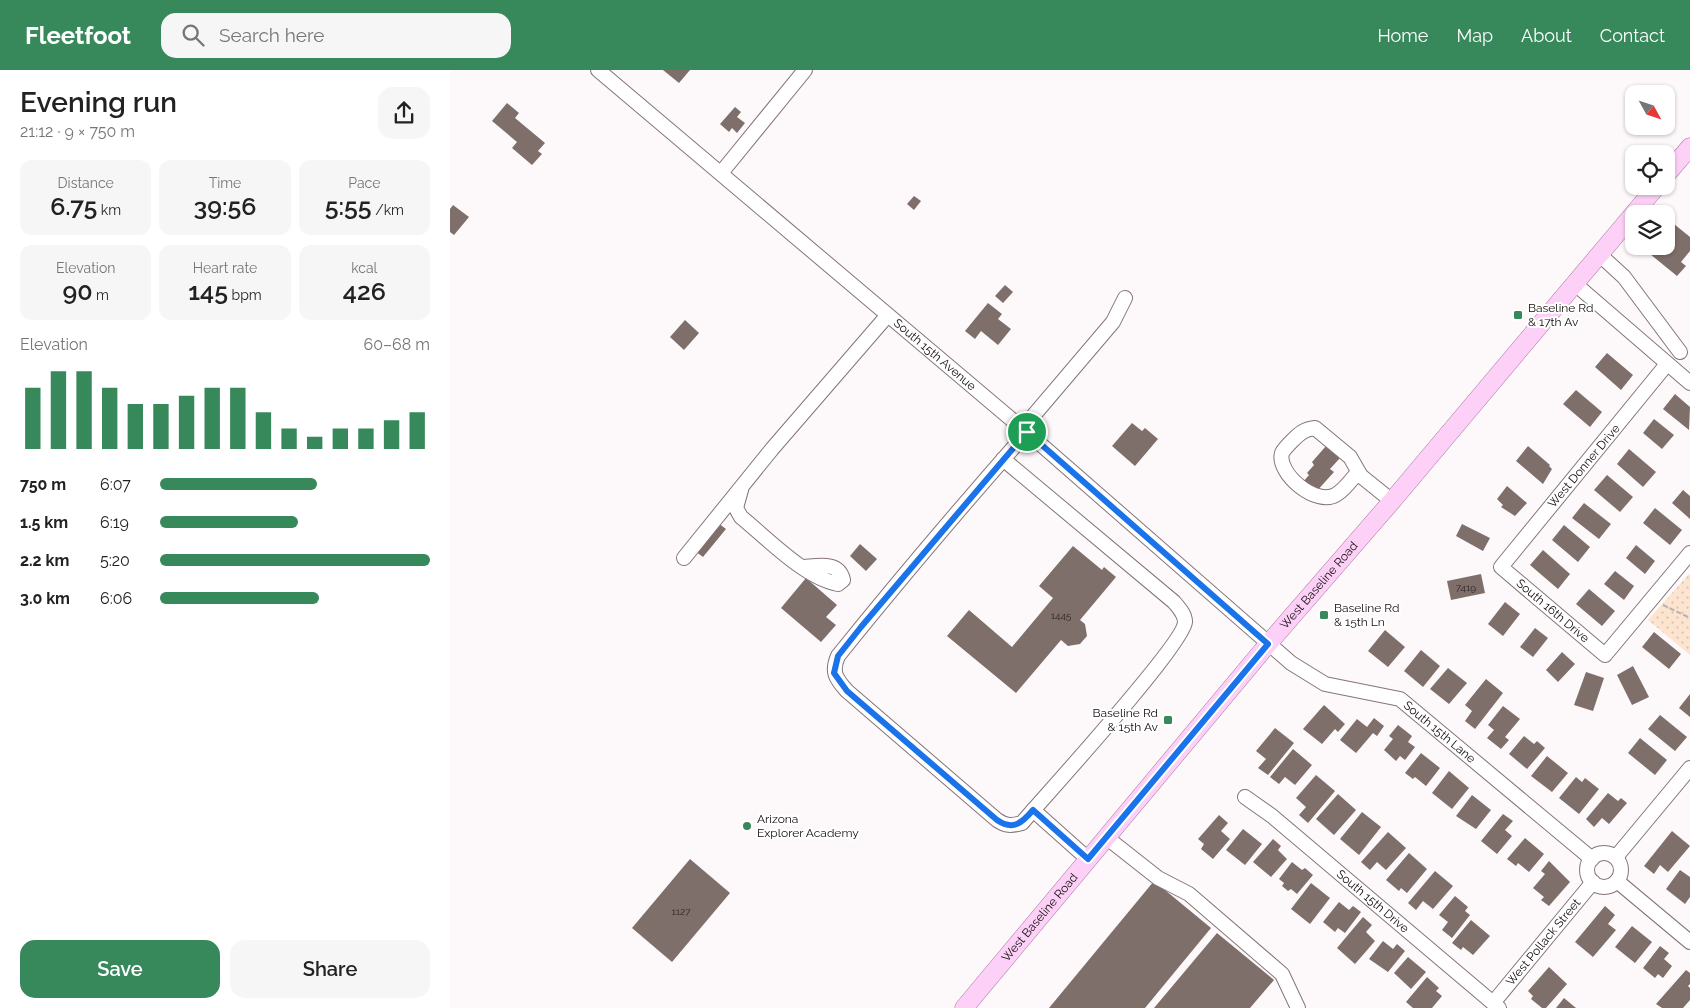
<!DOCTYPE html>
<html lang="en">
<head>
<meta charset="utf-8">
<style>
	body { margin:0; font-family:Raleway,sans-serif; background:#f6f6f6; color:#222; height:100vh; display:flex; flex-direction:column; font-size:19px; white-space:nowrap }
	* { box-sizing:border-box; margin:0 }
	p { font-size:16px; color:#767676 }
	.icon { flex:none; width:28px; height:28px; fill:none; stroke:currentColor; stroke-width:2; stroke-linecap:round; stroke-linejoin:round }
	.map { position:relative; flex:1; overflow:hidden }
	.sheet { display:flex; flex-direction:column; background:#fff; width:450px }
	.sheet>* { flex:none }
	.needle { width:32px; rotate:130deg }
	.fabs { position:absolute; left:1175px; top:15px; display:grid; gap:10px }
	.fabs a { display:grid; place-items:center; width:50px; height:50px; border-radius:10px; background:#fff; box-shadow:0 1px 4px #0004; font-size:25px }
	.pin { position:absolute; display:grid; place-items:center; width:42px; height:42px; color:#fff; margin:-21px; border:2px solid #fff; border-radius:50%; box-shadow:0 1px 5px #0007 }
	.round { display:grid; place-items:center; flex:none; width:52px; height:52px; border-radius:15px; background:#f6f6f6 }
	.overview { display:flex; align-items:center; justify-content:space-between; height:85px; padding:0 20px }
	h1 { font-size:28px; font-weight:600; line-height:38px }
	.figures { display:grid; grid-template-columns:repeat(3,1fr); gap:8px; height:85px; padding:5px 20px }
	.figures div { display:grid; align-content:center; border-radius:12px; background:#f6f6f6; text-align:center }
	.figures b { font-size:25px; font-weight:600 }
	.figures small { font-size:14px; font-weight:400 }
	.figures p { font-size:14px }
	.chart { height:140px; padding:10px 20px }
	.chart p { display:flex; justify-content:space-between }
	.chart svg { width:100%; height:90px; margin-top:5px; stroke:#37885a; stroke-width:6 }
	.primary-button { display:flex; gap:10px; margin-top:auto; padding:10px 20px }
	.primary-button a { flex:1; height:58px; border-radius:15px; background:#37885a; color:#fff; font-size:20px; font-weight:600; line-height:58px; text-align:center }
	.primary-button a+a { background:#f6f6f6; color:#222 }
	ul { padding:0 20px; list-style:none; font-size:16px }
	li { display:grid; grid-template-columns:80px 60px 1fr; align-items:center; height:38px }
	li i { height:12px; border-radius:6px; background:#37885a }
	header { display:flex; align-items:center; gap:30px; box-sizing:border-box; height:70px; padding:0 25px; background:#37885a; color:#fff }
	header strong { font-size:24px }
	nav { display:flex; gap:28px; margin-inline-start:auto; font-size:18px }
	.search { width:350px; height:45px; background:#f6f6f6; display:flex; align-items:center; gap:12px; box-sizing:border-box; padding:0 18px; border-radius:15px; color:#767676; font-size:19px }
	main { display:flex; flex:1; min-height:0 }
	.map>svg:first-child { display:block }
	.green { fill:url(#green-dots) }
	.building { fill:#7f6f6b }
	.lines { fill:none; stroke-linecap:round; stroke-linejoin:round }
	.minor-casing { stroke:#847478; stroke-width:16 }
	.major-casing { stroke:#aa78a2; stroke-width:19 }
	.path { stroke:#b6b1b2; stroke-width:2; stroke-dasharray:5 2.5; stroke-linecap:butt }
	.minor { stroke:#fff; stroke-width:14 }
	.major { stroke:#fdd1f7; stroke-width:18 }
	.route-casing { stroke:#fff; stroke-width:10 }
	.route { stroke:#1a73e8; stroke-width:6 }
	.poi-dot { fill:#37885a; stroke:#fff; stroke-width:2 }
	.labels { text-anchor:middle; stroke-width:4; stroke-linejoin:round; paint-order:stroke }
	.number-label { font-size:10px; fill:#2e2625 }
	.poi-label { font-size:12px; fill:#130d0e; stroke:#fff; text-anchor:start }
	.street-label { font-size:12px; fill:#130d0e; stroke:#fff }
</style>
</head>
<body>
<header>
<strong>Fleetfoot</strong>
<div class="search"><svg class="icon" aria-label="search" viewBox="0 0 24 24"><circle cx="10" cy="10" r="6"/><path d="M15 15l6 6"/></svg>Search here</div>
<nav><a>Home</a><a>Map</a><a>About</a><a>Contact</a></nav>
</header>
<main>
<section class="sheet">
<div class="overview"><div><h1>Evening run</h1><p>21:12 · 9 × 750 m</p></div><a class="round"><svg class="icon" aria-label="share" viewBox="0 0 24 24"><path d="M12 15V3M7 8l5-5 5 5M5 13v7h14v-7"/></svg></a></div>
<div class="figures">
<div><p>Distance</p><b>6.75<small> km</small></b></div>
<div><p>Time</p><b>39:56</b></div>
<div><p>Pace</p><b>5:55<small> /km</small></b></div>
</div>
<div class="figures">
<div><p>Elevation</p><b>90<small> m</small></b></div>
<div><p>Heart rate</p><b>145<small> bpm</small></b></div>
<div><p>kcal</p><b>426</b></div>
</div>
<div class="chart"><p><span>Elevation</span>60–68 m</p>
<svg viewBox="0 0 160 44" preserveAspectRatio="none"><path d="M5 44V14M15 44V6M25 44V6M35 44V14M45 44V22M55 44V22M65 44V18M75 44V14M85 44V14M95 44V26M105 44V34M115 44V38M125 44V34M135 44V34M145 44V30M155 44V26"/></svg>
</div>
<ul>
<li><b>750 m</b>6:07<i style="width:58%"></i></li>
<li><b>1.5 km</b>6:19<i style="width:51%"></i></li>
<li><b>2.2 km</b>5:20<i style="width:100%"></i></li>
<li><b>3.0 km</b>6:06<i style="width:59%"></i></li>
</ul>
<div class="primary-button"><a>Save</a><a>Share</a></div>
</section>
<div class="map">
<svg width="1240" height="938" viewBox="0 0 1240 938">
	<defs>
		<pattern id="green-dots" width="8" height="8" patternUnits="userSpaceOnUse" patternTransform="scale(1.25)"><rect width="8" height="8" fill="#fce4cf"/><path d="M2 2h.1M6 6h.1" fill="none" stroke="#d7c2b1" stroke-width="1.8" stroke-linecap="round"/></pattern>
	</defs>
	<rect width="100%" height="100%" fill="#fdf9fa"/>
	<path class="green" d="M1239 504 1240 505V585L1198 550Z"/>
	<g class="building">
		<path d="M213 0H240L229 13Z"/>
		<path d="M57 33 69 43 65 48 95 73 88 81 92 84 82 95 62 78 67 72 42 51Z"/>
		<path d="M285 37 291 42 287 47 295 53 287 63 282 58 279 62 270 54Z"/>
		<path d="M464 126 471 131 464 140 457 134Z"/>
		<path d="M3 135 19 147 4 165 0 162V139Z"/>
		<path d="M1224 154 1240 167V181L1231 192 1236 196 1227 206 1200 184 1206 176H1216V164Z"/>
		<path d="M555 215 563 222 553 233 545 226Z"/>
		<path d="M538 233 552 244 548 249 561 259 548 275 531 261 525 269 515 261Z"/>
		<path d="M235 250 249 263 234 280 220 267Z"/>
		<path d="M1157 283 1183 305 1171 320 1145 297Z"/>
		<path d="M1126 320 1152 342 1140 357 1113 334Z"/>
		<path d="M1225 324 1240 337 1239 360 1213 339Z"/>
		<path d="M1204 349 1224 365 1212 379 1193 363Z"/>
		<path d="M682 353 692 361 695 358 708 369 685 396 662 376Z"/>
		<path d="M876 376 890 388 880 399 884 402 865 423 853 412 859 405 857 403 864 395 862 392Z"/>
		<path d="M1078 376 1100 395 1099 396 1102 399 1093 414 1066 391Z"/>
		<path d="M1179 379 1206 402 1193 417 1167 394Z"/>
		<path d="M1157 405 1183 427 1170 442 1144 420Z"/>
		<path d="M1057 416 1077 433 1065 446 1051 437 1053 435 1047 429Z"/>
		<path d="M1233 420 1240 426V449L1222 433Z"/>
		<path d="M1134 433 1161 454 1149 469 1122 448Z"/>
		<path d="M1205 438 1232 460 1220 475 1193 453Z"/>
		<path d="M268 453 276 459 253 487 245 481Z"/>
		<path d="M1012 454 1040 468 1033 481 1006 466Z"/>
		<path d="M1114 455 1140 477 1128 492 1102 470Z"/>
		<path d="M410 474 427 489 416 501 400 486Z"/>
		<path d="M1186 475 1205 491 1195 504 1176 488Z"/>
		<path d="M623 476 652 500 654 497 666 507 630 550 635 554 637 566 630 574 618 576 611 570 566 623 497 566 519 540 562 577 603 528 589 516Z"/>
		<path d="M1093 480 1120 504 1108 519 1080 495Z"/>
		<path d="M1165 501 1184 516 1174 530 1154 514Z"/>
		<path d="M1031 504 1035 523 1001 530 997 511Z"/>
		<path d="M356 508 387 535 376 547 386 555 371 572 331 538Z"/>
		<path d="M1139 519 1165 541 1152 556 1126 534Z"/>
		<path d="M1055 532 1070 544 1053 566 1038 554Z"/>
		<path d="M1085 558 1098 568 1083 587 1070 577Z"/>
		<path d="M935 560 955 577 938 597 918 581Z"/>
		<path d="M1204 562 1231 584 1219 599 1192 577Z"/>
		<path d="M971 580 990 596 973 617 954 601Z"/>
		<path d="M1112 582 1125 594 1108 612 1096 600Z"/>
		<path d="M1183 596 1199 627 1182 635 1167 605Z"/>
		<path d="M998 598 1017 613 999 634 980 619Z"/>
		<path d="M1136 602 1154 608 1143 641 1124 635Z"/>
		<path d="M1036 609 1053 623 1025 659 1015 651 1022 641 1015 635Z"/>
		<path d="M1240 624V647L1229 638Z"/>
		<path d="M874 635 895 654 888 662 885 659 872 674 853 659Z"/>
		<path d="M1053 636 1070 649 1055 667 1059 670 1051 679 1037 668 1044 660 1038 655Z"/>
		<path d="M1210 645 1237 667 1225 681 1198 659Z"/>
		<path d="M924 648 934 656 927 666 923 663 906 683 890 670 907 649 917 657Z"/>
		<path d="M948 655 962 666 958 672 965 677 955 690 950 686 946 691 934 680 943 669 939 666Z"/>
		<path d="M825 658 844 673 818 705 808 698 816 689 806 681Z"/>
		<path d="M1074 666 1084 674 1087 671 1095 678 1077 699 1059 684Z"/>
		<path d="M1190 668 1217 690 1205 705 1178 683Z"/>
		<path d="M843 679 862 695 845 715 835 707 829 714 820 707Z"/>
		<path d="M971 683 990 698 976 716 965 707 963 709 955 703Z"/>
		<path d="M1097 686 1118 703 1102 722 1081 706Z"/>
		<path d="M999 701 1019 718 1002 739 982 723Z"/>
		<path d="M866 705 885 721 858 753 849 745 856 737 846 728Z"/>
		<path d="M1126 707 1132 712 1135 708 1149 719 1129 744 1109 728Z"/>
		<path d="M1158 723 1168 731 1171 728 1177 733 1159 754 1152 748 1144 757 1136 749Z"/>
		<path d="M888 724 906 740 884 765 866 749Z"/>
		<path d="M1022 725 1041 740 1026 759 1006 746Z"/>
		<path d="M912 742 931 757 909 785 890 769Z"/>
		<path d="M1053 744 1063 751 1055 760 1062 766 1047 784 1031 771Z"/>
		<path d="M769 745 778 753 771 761 780 769 763 789 751 779 754 774 748 769Z"/>
		<path d="M793 759 812 774 795 795 776 780Z"/>
		<path d="M1222 761 1240 776 1218 802 1210 795 1204 804 1194 796Z"/>
		<path d="M938 762 956 778 936 800 927 792 920 800 911 792Z"/>
		<path d="M1075 768 1094 784 1079 802 1068 793 1066 796 1057 789Z"/>
		<path d="M823 769 831 776 828 780 837 789 821 807 803 792Z"/>
		<path d="M959 783 977 799 957 823 951 818 949 821 936 810Z"/>
		<path d="M240 789 280 823 222 892 182 858Z"/>
		<path d="M1099 791 1120 812 1099 836 1091 830 1094 827 1083 818 1095 804 1091 801Z"/>
		<path d="M842 792 852 800 855 798 863 805 847 824 841 819 838 821 832 816 834 813 829 809Z"/>
		<path d="M1230 800 1240 807V827L1235 834 1216 819Z"/>
		<path d="M985 801 1003 816 983 839 973 831 966 840 958 833Z"/>
		<path d="M704 811 761 858 695 938H599Z"/>
		<path d="M861 813 880 828 860 854 841 839Z"/>
		<path d="M1005 826 1018 837 1015 841 1020 845 1002 868 992 860 998 852 989 845Z"/>
		<path d="M889 832 899 840 903 836 911 842 895 863 888 858 885 862 873 852Z"/>
		<path d="M1155 836 1165 845 1158 854 1166 860 1143 887 1125 872Z"/>
		<path d="M913 847 922 855 916 862 925 871 905 894 887 878Z"/>
		<path d="M1021 850 1040 866 1023 885 1013 877 1011 880 1002 873Z"/>
		<path d="M1182 856 1202 872 1185 893 1165 877Z"/>
		<path d="M767 863 824 910 800 938H704Z"/>
		<path d="M933 871 943 879 947 874 955 881 938 902 919 889Z"/>
		<path d="M1210 876 1219 883 1214 889 1222 896 1213 908 1208 904 1205 908 1193 898Z"/>
		<path d="M958 887 976 902 961 919 944 903Z"/>
		<path d="M1099 897 1117 914 1096 938H1092L1081 929 1083 926 1078 921Z"/>
		<path d="M1236 900 1240 903V914L1238 916 1240 918V930L1233 938H1212L1206 934Z"/>
		<path d="M977 907 989 918 986 921 992 926 982 938H963L956 932Z"/>
		<path d="M1114 928 1126 938H1106Z"/>
	</g>
	<g class="lines">
		<g class="minor-casing">
			<g id="minor">
				<path id="s1" d="M148 0 580 365 841 593 875 614 950 629 1142 789"/>
				<path d="M271 103 355 0"/>
				<path d="M1149 184 1174 207 1230 282"/>
				<path d="M1124 213 1240 313"/>
				<path id="s2" d="M1217 294 1051 497 1155 585 1240 483"/>
				<path d="M572 359 663 252 675 228"/>
				<path d="M553 389 724 532C729 538 735 544 735 552 734 574 595 726 572 753 561 756 556 756 547 750L397 621C386 609 381 602 388 586 449 510 512 436 577 362"/>
				<path d="M908 402C902 409 895 419 887 424 867 438 826 403 832 383 834 379 839 374 842 371 849 364 854 359 865 358L900 387 911 406 942 431"/>
				<path d="M291 420 286 438 291 447C318 469 355 508 388 514L393 510C389 491 368 496 354 497"/>
				<path d="M234 488 322 379 437 246"/>
				<path id="s3" d="M795 727 822 746 1049 938"/>
				<path d="M583 740 638 789"/>
				<path d="M656 767 708 808 739 824 832 904 848 938"/>
				<circle cx="1154" cy="800" r="17"/>
				<path d="M1166 787 1240 698"/>
				<path d="M1167 811 1240 872"/>
				<path id="s4" d="M1043 933 1143 812"/>
			</g>
		</g>
		<g class="major-casing">
			<g id="major">
				<path d="M1216 105 1240 77"/>
				<path id="s5" d="M514 938 818 574 942 431 1207 116"/>
			</g>
		</g>
		<path class="path" d="M1213 535 1240 548"/>
		<use href="#minor" class="minor"/>
		<use href="#major" class="major"/>
	</g>
	<g class="lines">
		<g class="route-casing">
			<path id="route" d="M577 362 818 574 638 789 583 740C572 753 563 761 547 750L397 621 384 603 388 586 411 557Z"/>
		</g>
		<use href="#route" class="route"/>
	</g>
	<g class="poi-dot">
		<rect x="1063" y="240" width="10" height="10" rx="2.5"/>
		<rect x="869" y="540" width="10" height="10" rx="2.5"/>
		<rect x="713" y="645" width="10" height="10" rx="2.5"/>
		<circle cx="297" cy="756" r="5"/>
	</g>
	<g class="labels">
		<g class="number-label">
			<text x="1016" y="521">7419</text>
			<text x="611" y="549">1445</text>
			<text x="231" y="845">1127</text>
		</g>
		<g class="poi-label">
			<text x="1078" y="242">Baseline Rd<tspan x="1078" dy="14">&amp; 17th Av</tspan></text>
			<text x="884" y="542">Baseline Rd<tspan x="884" dy="14">&amp; 15th Ln</tspan></text>
			<text x="708" y="647" text-anchor="end">Baseline Rd<tspan x="708" dy="14">&amp; 15th Av</tspan></text>
			<text x="307" y="753">Arizona<tspan x="307" dy="14">Explorer Academy</tspan></text>
		</g>
		<g class="street-label">
			<text dy="4" stroke="none"><textPath href="#s1" startOffset="441">South 15th Avenue</textPath></text>
			<text transform="translate(1134 396) rotate(-50)" y="4">West Donner Drive</text>
			<text dy="4" stroke="none"><textPath href="#s5" startOffset="552">West Baseline Road</textPath></text>
			<text dy="4" stroke="none"><textPath href="#s2" startOffset="330">South 16th Drive</textPath></text>
			<text dy="4" stroke="none"><textPath href="#s1" startOffset="1080">South 15th Lane</textPath></text>
			<text dy="4" stroke="none"><textPath href="#s3" startOffset="165">South 15th Drive</textPath></text>
			<text dy="4" stroke="none"><textPath href="#s5" startOffset="118">West Baseline Road</textPath></text>
			<text dy="4" stroke="none"><textPath href="#s4" startOffset="79">West Pollack Street</textPath></text>
		</g>
	</g>
</svg>
<div class="fabs">
<a><svg class="needle" viewBox="-14 -14 28 28"><path d="M0-13l5 13h-10z" fill="#e53935"/><path d="M0 13l5-13h-10z" fill="#767676"/></svg></a>
<a><svg class="icon" aria-label="locate" viewBox="0 0 24 24"><circle cx="12" cy="12" r="6"/><path d="M12 2v4M12 18v4M2 12h4M18 12h4"/></svg></a>
<a><svg class="icon" aria-label="layers" viewBox="0 0 24 24"><path d="M12 4l9 5-9 5-9-5zM3 14l9 5 9-5"/></svg></a>
</div>
<div class="pin" style="left:577px;top:362px;background:#1e9e55"><svg class="icon" aria-label="arrive" viewBox="0 0 24 24"><path d="M6 21V4h12l-3 4 3 4H6"/></svg></div>
</div>
</main>
</body>
</html>
